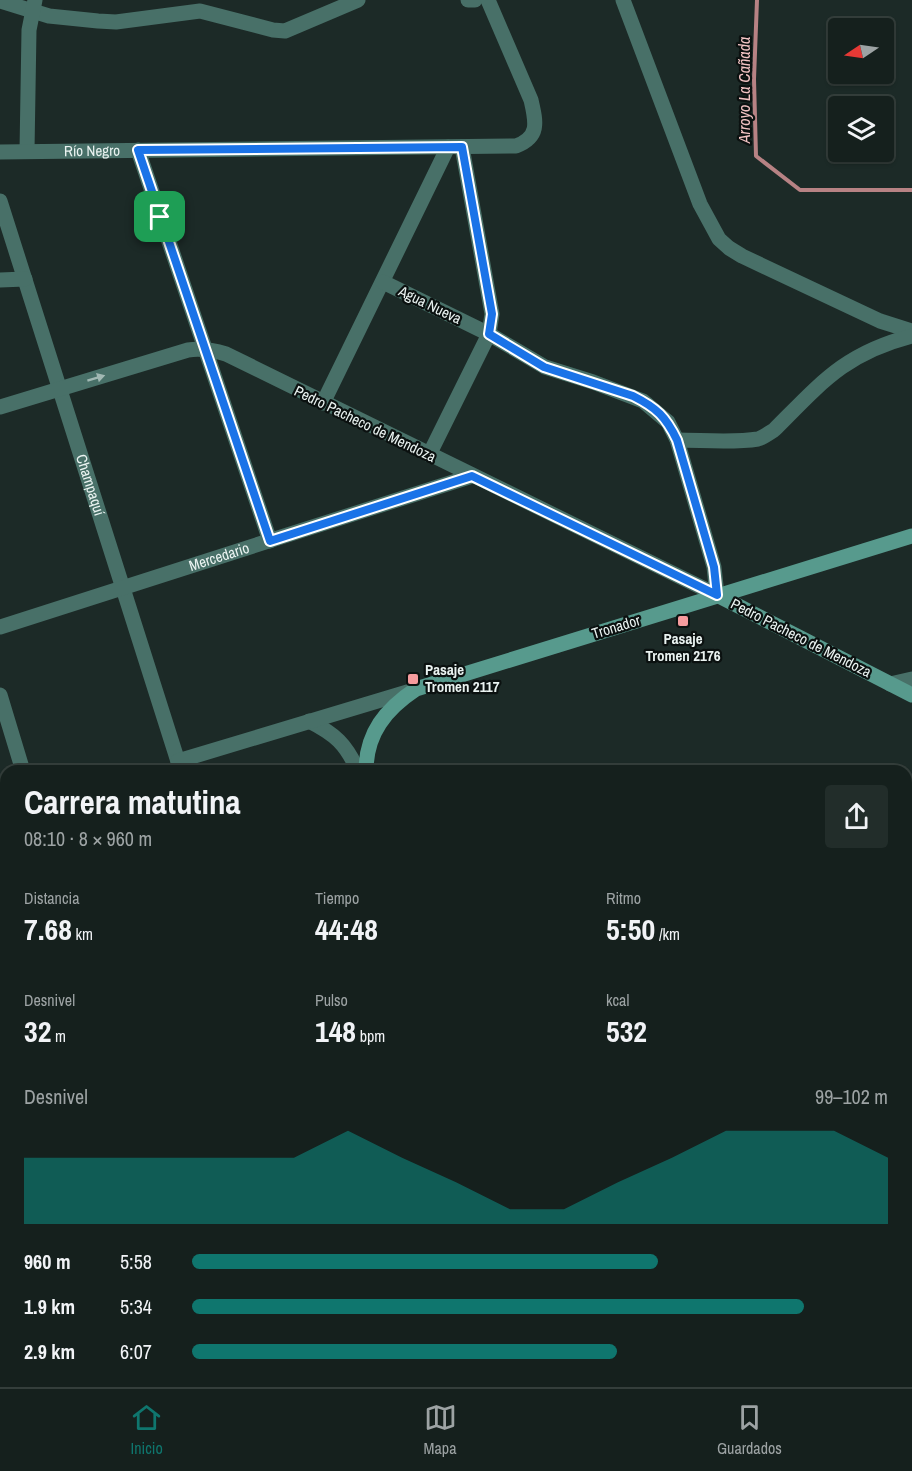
<!DOCTYPE html>
<html lang="es">
<head>
<meta charset="utf-8">
<style>
	body { margin:0; font-family:"Archivo Narrow",sans-serif; background:#222d2a; color:#f1f3f6; height:100vh; display:flex; flex-direction:column; font-size:22px; white-space:nowrap }
	* { box-sizing:border-box; margin:0 }
	p { font-size:20px; color:#9da3a4 }
	.icon { flex:none; width:33px; height:33px; fill:none; stroke:currentColor; stroke-width:2; stroke-linecap:round; stroke-linejoin:round }
	.map { position:relative; flex:1; overflow:hidden }
	.drawer { position:absolute; left:0px; top:765px; width:912px; height:622px; display:flex; flex-direction:column; background:#15201d; border-radius:18px 18px 0 0; box-shadow:0 2px 4px #0004,0 0 0 2px #343e3b }
	.drawer>* { flex:none }
	.needle { width:39px; rotate:257deg }
	.buttons { position:absolute; left:828px; top:18px; display:grid; gap:12px }
	.buttons a { display:grid; place-items:center; width:66px; height:66px; border-radius:6px; background:#15201d; box-shadow:0 2px 4px #0004,0 0 0 2px #343e3b; font-size:30px }
	.pin { position:absolute; display:grid; place-items:center; width:51px; height:51px; color:#fff; margin:-26px; border-radius:12px; box-shadow:0 3px 9px #0006 }
	.round { display:grid; place-items:center; flex:none; width:63px; height:63px; border-radius:6px; background:#222d2a }
	.headline { display:flex; align-items:center; justify-content:space-between; height:102px; padding:0 24px }
	h1 { font-size:33px; font-weight:800; line-height:45px }
	.metrics { display:grid; grid-template-columns:repeat(3,1fr); gap:9px; height:102px; padding:6px 24px }
	.metrics div { display:grid; align-content:center }
	.metrics b { font-size:30px; font-weight:800 }
	.metrics small { font-size:16px; font-weight:400 }
	.metrics p { font-size:16px }
	.chart { height:168px; padding:12px 24px }
	.chart p { display:flex; justify-content:space-between }
	.chart svg { width:100%; height:108px; margin-top:6px; fill:#0f766e; opacity:.7 }
	ul { padding:0 24px; list-style:none; font-size:20px }
	li { display:grid; grid-template-columns:96px 72px 1fr; align-items:center; height:45px }
	li i { height:15px; border-radius:8px; background:#0f766e }
	.tab-bar { display:flex; justify-content:space-around; align-items:center; height:84px; border-top:2px solid #343e3b; background:#15201d; font-size:16px; color:#9da3a4 }
	.tab-bar a { display:grid; justify-items:center; gap:3px }
	.tab-bar .current { color:#0f766e }
	.map>svg:first-child { display:block }
	.lines { fill:none; stroke-linecap:round; stroke-linejoin:round }
	.stream { stroke:#b78284; stroke-width:4 }
	.minor { stroke:#487068; stroke-width:15 }
	.secondary { stroke:#579a8d; stroke-width:15 }
	.oneway { fill:#a1b8b3 }
	.route-casing { stroke:#fff; stroke-width:12 }
	.route { stroke:#1a73e8; stroke-width:8 }
	.poi-dot { fill:#f59b9d; stroke:#0b1110; stroke-width:2 }
	.labels { text-anchor:middle; stroke-width:4.5; stroke-linejoin:round; paint-order:stroke }
	.street-label { font-size:15px; fill:#eaf3f1; stroke:#0b1110 }
	.poi-label { font-size:15px; font-weight:bold; fill:#eaf3f1; stroke:#0b1110 }
	.water-label { font-size:16px; font-style:italic; fill:#f3c4c4; stroke:#0b1110 }
</style>
</head>
<body>
<div class="map">
<svg width="912" height="1387" viewBox="0 0 912 1387">
	<rect width="100%" height="100%" fill="#1c2a27"/>
	<g class="lines">
		<path class="stream" d="M757 0 754 79 756 156 800 190H912"/>
		<g class="minor">
			<path d="M468 0H475"/>
			<path d="M623 0 700 204 719 239 729 248 742 256 880 321 912 331"/>
			<path d="M0 1 49 16 98 21 116 22 200 11 273 30 285 31 358 0"/>
			<path d="M138 150 270 541"/>
			<path d="M27 151 29 30 35 0"/>
			<path id="s1" d="M0 152 516 146C540 137 536 122 531 100L488 0"/>
			<path id="s2" d="M0 201 181 771"/>
			<path d="M0 280 25 279"/>
			<path d="M323 403 448 147"/>
			<path d="M0 407 188 350C202 348 213 350 226 354L717 595 714 567 677 440 668 422 643 401 593 382 545 367 489 334 383 282"/>
			<path d="M677 440C702 440 733 443 758 439 764 437 769 433 774 430 821 383 845 353 912 336"/>
			<path d="M429 455 489 334 492 314 462 147"/>
			<path id="s3" d="M0 627 472 476"/>
			<path d="M890 684 912 679"/>
			<path d="M0 695 23 771"/>
			<path d="M309 721C335 734 346 744 358 771"/>
			<path d="M178 761 414 690"/>
			<path d="M906 864 912 858"/>
			<path d="M906 905 912 907"/>
			<path d="M0 1185 6 1204"/>
			<path d="M906 1220 912 1218"/>
			<path d="M0 1350 6 1348"/>
			<path d="M64 1382 65 1387"/>
			<path d="M213 1382 214 1387"/>
			<path d="M375 1382 376 1387"/>
			<path d="M807 1382 815 1387"/>
			<path d="M388 1387 405 1382"/>
		</g>
		<g class="secondary">
			<path d="M717 595 912 695"/>
			<path d="M366 771C366 733 386 709 416 689L912 536"/>
			<path d="M0 995 6 993"/>
		</g>
	</g>
	<defs><path id="oneway-solid" d="M-6-.8H1V-3.2L6.5 0L1 3.2V.8H-6Z" transform="scale(1.5)"/></defs>
	<use class="oneway" href="#oneway-solid" transform="translate(96 378) rotate(-17)"/>
	<g class="lines">
		<g class="route-casing">
			<path id="route" d="M462 147 492 314 489 334 544 367 633 396C657 408 666 417 677 440L714 567 717 595 472 476 270 541 138 150Z"/>
		</g>
		<use href="#route" class="route"/>
	</g>
	<g class="poi-dot">
		<rect x="677" y="615" width="12" height="12" rx="3"/>
		<rect x="407" y="673" width="12" height="12" rx="3"/>
	</g>
	<g class="labels">
		<g class="street-label">
			<text dy="5" stroke="none"><textPath href="#s1" startOffset="92">Río Negro</textPath></text>
			<text transform="translate(430 305) rotate(26)" y="5">Agua Nueva</text>
			<text transform="translate(365 424) rotate(26)" y="5">Pedro Pacheco de Mendoza</text>
			<text dy="5" stroke="none"><textPath href="#s2" startOffset="298">Champaquí</textPath></text>
			<text dy="5" stroke="none"><textPath href="#s3" startOffset="230">Mercedario</textPath></text>
			<text transform="translate(616 627) rotate(-17)" y="5">Tronador</text>
			<text transform="translate(801 638) rotate(27)" y="5">Pedro Pacheco de Mendoza</text>
		</g>
		<g class="poi-label">
			<text x="683" y="644">Pasaje<tspan x="683" dy="17">Tromen 2176</tspan></text>
			<text x="425" y="675" text-anchor="start">Pasaje<tspan x="425" dy="17">Tromen 2117</tspan></text>
		</g>
		<g class="water-label">
			<text transform="translate(744 90) rotate(-90)" y="6">Arroyo La Cañada</text>
		</g>
	</g>
</svg>
<div class="buttons">
<a><svg class="needle" viewBox="-14 -14 28 28"><path d="M0-13l5 13h-10z" fill="#e53935"/><path d="M0 13l5-13h-10z" fill="#9da3a4"/></svg></a>
<a><svg class="icon" aria-label="layers" viewBox="0 0 24 24"><path d="M12 4l9 5-9 5-9-5zM3 14l9 5 9-5"/></svg></a>
</div>
<div class="pin" style="left:160px;top:217px;background:#1e9e55"><svg class="icon" aria-label="arrive" viewBox="0 0 24 24"><path d="M6 21V4h12l-3 4 3 4H6"/></svg></div>
<section class="drawer">
<div class="headline"><div><h1>Carrera matutina</h1><p>08:10 · 8 × 960 m</p></div><a class="round"><svg class="icon" aria-label="share" viewBox="0 0 24 24"><path d="M12 15V3M7 8l5-5 5 5M5 13v7h14v-7"/></svg></a></div>
<div class="metrics">
<div><p>Distancia</p><b>7.68<small> km</small></b></div>
<div><p>Tiempo</p><b>44:48</b></div>
<div><p>Ritmo</p><b>5:50<small> /km</small></b></div>
</div>
<div class="metrics">
<div><p>Desnivel</p><b>32<small> m</small></b></div>
<div><p>Pulso</p><b>148<small> bpm</small></b></div>
<div><p>kcal</p><b>532</b></div>
</div>
<div class="chart"><p><span>Desnivel</span>99–102 m</p>
<svg viewBox="0 0 160 44" preserveAspectRatio="none"><path d="M0 44V17L10 17L20 17L30 17L40 17L50 17L60 6L70 17L80 27L90 38L100 38L110 27L120 17L130 6L140 6L150 6L160 17V44z"/></svg>
</div>
<ul>
<li><b>960 m</b>5:58<i style="width:67%"></i></li>
<li><b>1.9 km</b>5:34<i style="width:88%"></i></li>
<li><b>2.9 km</b>6:07<i style="width:61%"></i></li>
</ul>
</section>
</div>
<nav class="tab-bar">
<a class="current"><svg class="icon" aria-label="home" viewBox="0 0 24 24"><path d="M3 11l9-7 9 7M6 9v11h12V9"/></svg>Inicio</a>
<a><svg class="icon" aria-label="map" viewBox="0 0 24 24"><path d="M3 6l6-2 6 2 6-2v14l-6 2-6-2-6 2zM9 4v14M15 6v14"/></svg>Mapa</a>
<a><svg class="icon" aria-label="saved" viewBox="0 0 24 24"><path d="M7 4h10v16l-5-4-5 4z"/></svg>Guardados</a>
</nav>
</body>
</html>
